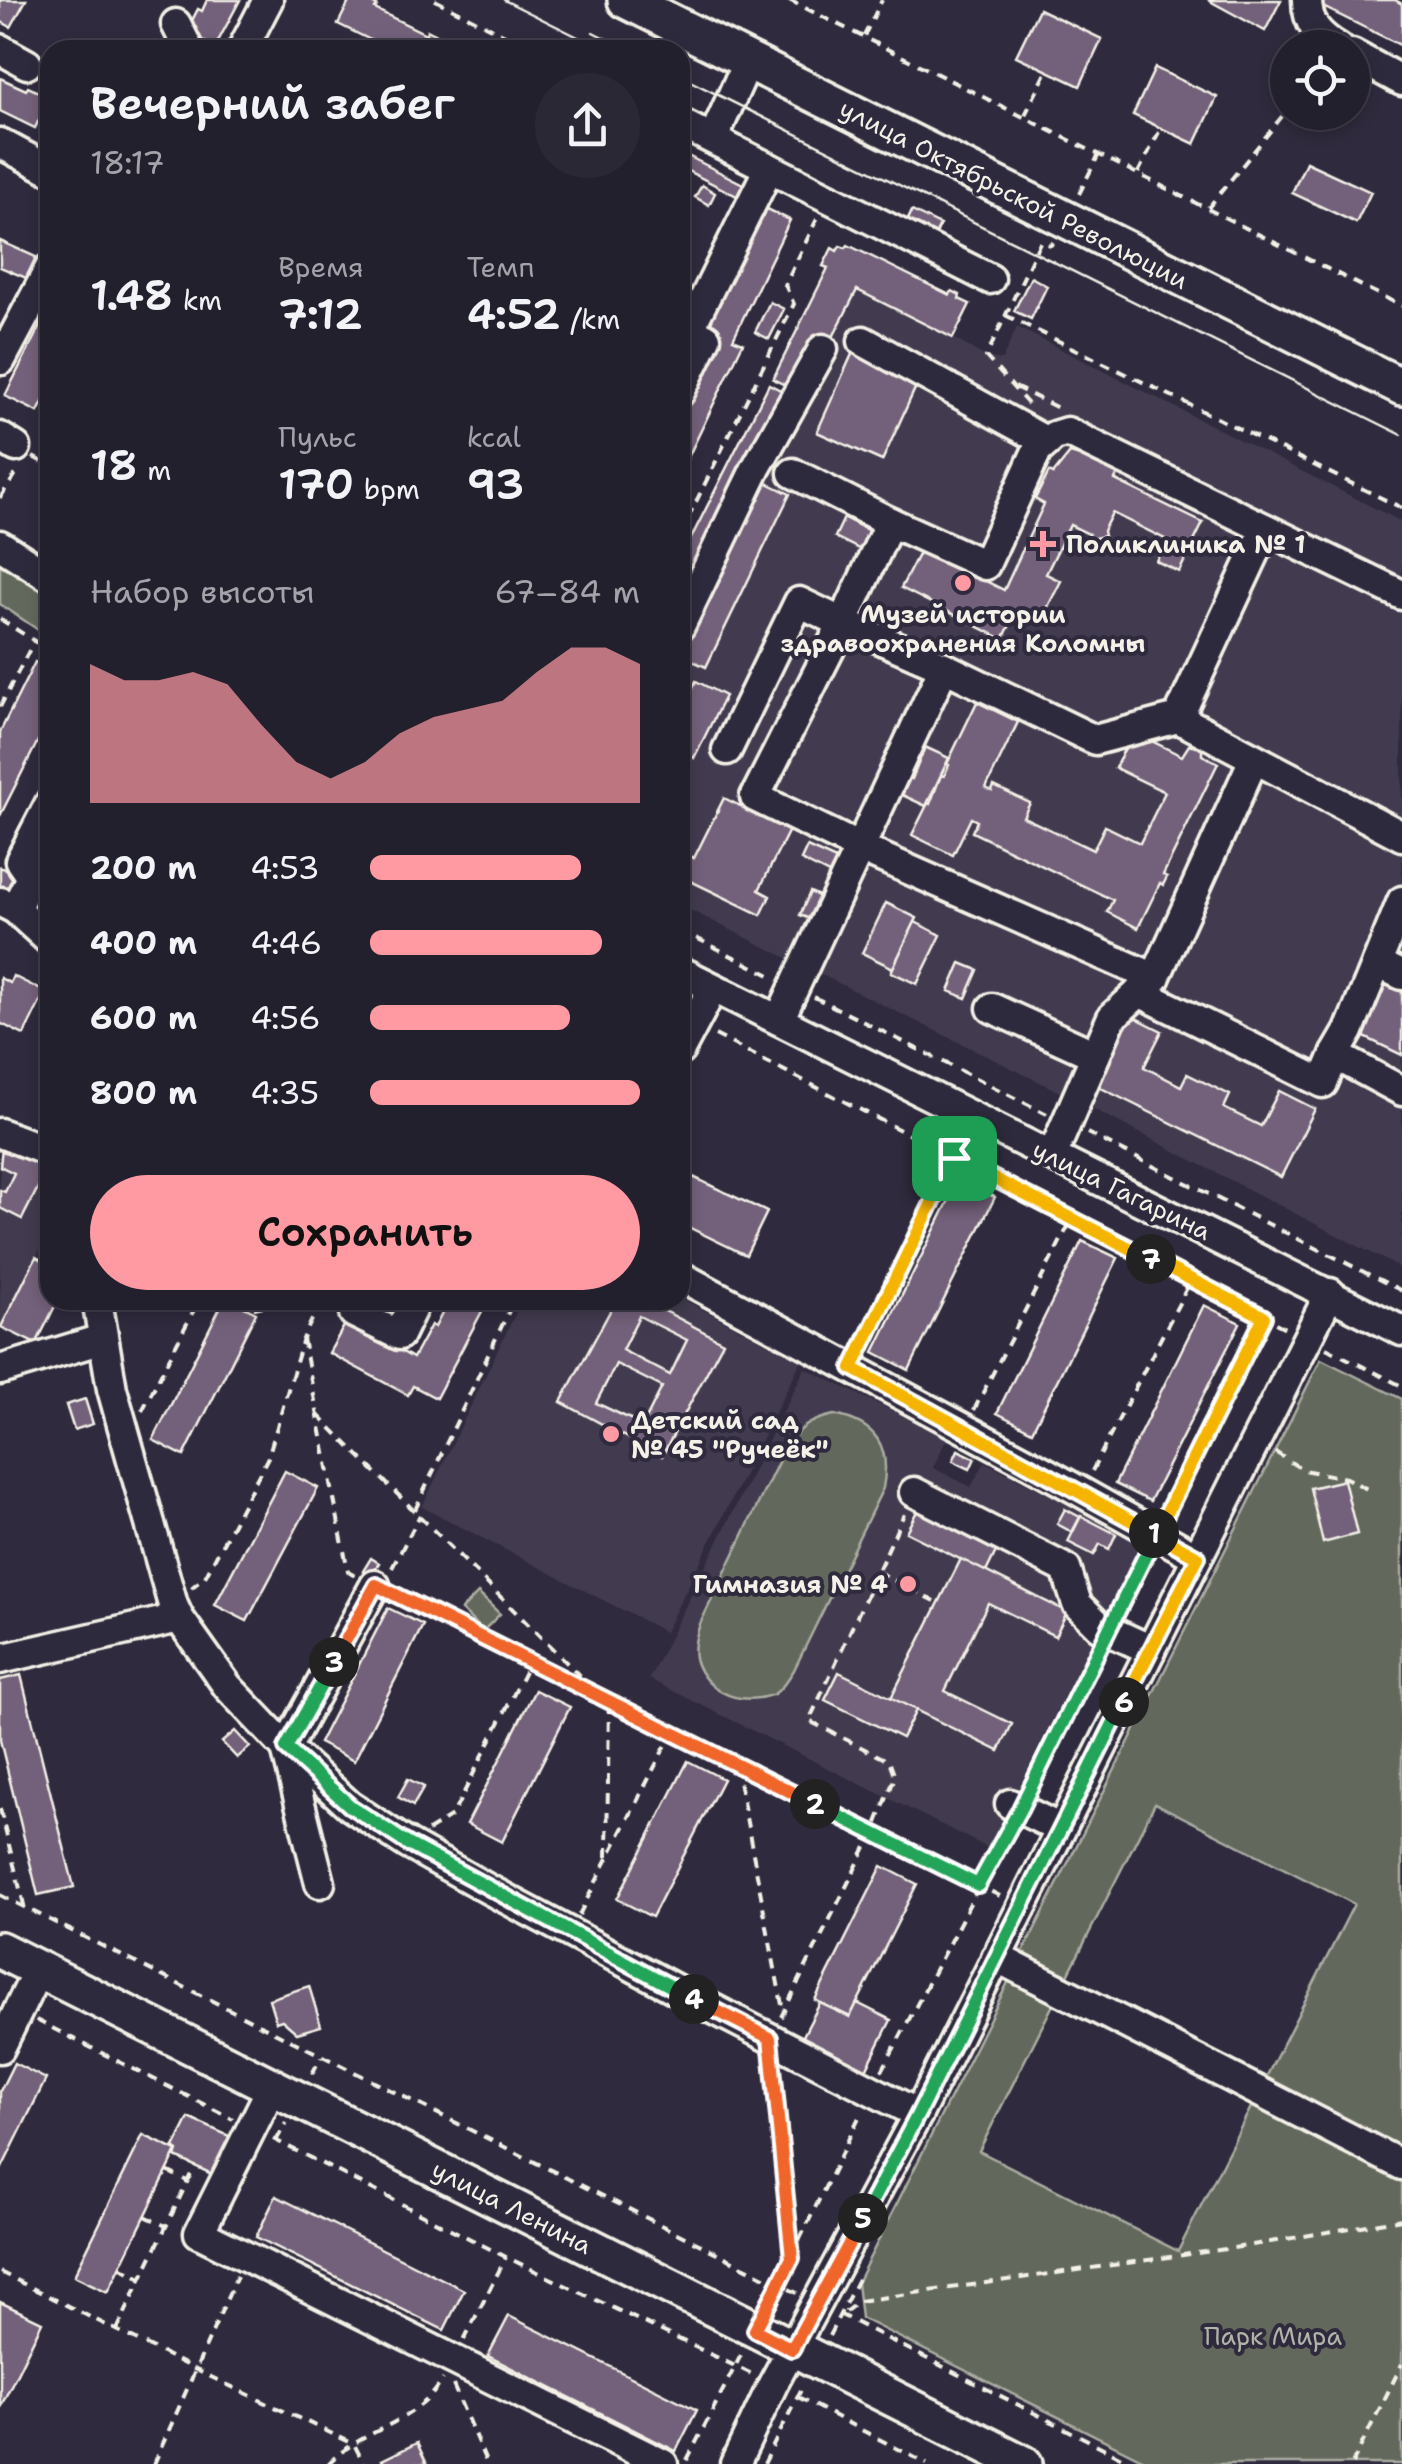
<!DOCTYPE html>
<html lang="ru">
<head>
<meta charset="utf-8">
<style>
	body { margin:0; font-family:"Shantell Sans",sans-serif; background:#2b2836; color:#f1f3f6; height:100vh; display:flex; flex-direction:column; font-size:38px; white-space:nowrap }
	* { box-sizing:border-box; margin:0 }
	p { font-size:32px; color:#a3a3aa }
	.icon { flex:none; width:55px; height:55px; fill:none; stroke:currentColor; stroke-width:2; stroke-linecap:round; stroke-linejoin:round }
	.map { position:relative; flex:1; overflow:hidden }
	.details { position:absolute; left:40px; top:40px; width:650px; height:1270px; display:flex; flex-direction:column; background:#23202e; border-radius:30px; box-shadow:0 5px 15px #0003,0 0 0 2px #403e4a }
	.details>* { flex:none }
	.buttons { position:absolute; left:1270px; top:30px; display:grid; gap:20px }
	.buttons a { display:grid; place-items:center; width:100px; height:100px; border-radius:50%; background:#23202e; box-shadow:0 5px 15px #0003,0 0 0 2px #403e4a; font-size:50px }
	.pin { position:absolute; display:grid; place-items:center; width:85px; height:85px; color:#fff; margin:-42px; border-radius:20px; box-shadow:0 5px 15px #0006 }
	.km { position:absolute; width:50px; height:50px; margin:-25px; border-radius:50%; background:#222; color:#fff; font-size:28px; line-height:50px; text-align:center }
	.round { display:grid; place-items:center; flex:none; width:105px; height:105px; border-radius:52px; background:#2b2836 }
	.head { display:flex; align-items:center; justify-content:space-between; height:170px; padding:0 50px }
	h1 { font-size:45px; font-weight:600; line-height:75px }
	.stats { display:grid; grid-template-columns:repeat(3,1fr); gap:15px; height:170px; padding:10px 50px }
	.stats div { display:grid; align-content:center }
	.stats b { font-size:42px; font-weight:600 }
	.stats small { font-size:28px; font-weight:400 }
	.stats p { font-size:28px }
	.chart { height:280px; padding:20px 50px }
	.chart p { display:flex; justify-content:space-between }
	.chart svg { width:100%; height:180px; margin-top:10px; fill:#ff9aa2; opacity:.7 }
	.primary-button { display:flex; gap:20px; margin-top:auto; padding:20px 50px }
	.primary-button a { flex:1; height:115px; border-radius:60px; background:#ff9aa2; color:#111; font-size:40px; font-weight:600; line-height:115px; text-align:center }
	ul { padding:0 50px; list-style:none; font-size:32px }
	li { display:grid; grid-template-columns:160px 120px 1fr; align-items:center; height:75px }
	li i { height:25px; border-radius:12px; background:#ff9aa2 }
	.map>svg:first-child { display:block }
	.built { fill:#433a4f }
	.green { fill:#62695c; stroke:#abada2; stroke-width:2.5; fill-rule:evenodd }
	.building { fill:#73607a; stroke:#f4f1e8; stroke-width:2.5; fill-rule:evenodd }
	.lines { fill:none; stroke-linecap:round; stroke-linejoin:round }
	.minor-casing { stroke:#f4f1e8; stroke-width:35 }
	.major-casing { stroke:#f4f1e8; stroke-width:42 }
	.path { stroke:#f4f1e8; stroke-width:4; stroke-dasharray:10 8; stroke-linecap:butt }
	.minor { stroke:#2f2a3d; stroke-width:28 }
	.major { stroke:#2f2a3d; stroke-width:35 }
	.tram { stroke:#f4f1e8; stroke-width:2.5 }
	.split-1-casing { stroke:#fff; stroke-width:20 }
	.split-2-casing { stroke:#fff; stroke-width:20 }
	.split-3-casing { stroke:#fff; stroke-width:20 }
	.split-4-casing { stroke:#fff; stroke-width:20 }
	.split-5-casing { stroke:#fff; stroke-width:20 }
	.split-6-casing { stroke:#fff; stroke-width:20 }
	.split-7-casing { stroke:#fff; stroke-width:20 }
	.split-8-casing { stroke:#fff; stroke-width:20 }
	.split-1 { stroke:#f5b400; stroke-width:12 }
	.split-2 { stroke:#22a559; stroke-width:12 }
	.split-3 { stroke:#f0652b; stroke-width:12 }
	.split-4 { stroke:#22a559; stroke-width:12 }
	.split-5 { stroke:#f0652b; stroke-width:12 }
	.split-6 { stroke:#22a559; stroke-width:12 }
	.split-7 { stroke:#f5b400; stroke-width:12 }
	.split-8 { stroke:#f5b400; stroke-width:12 }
	.poi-dot { fill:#ff9aa2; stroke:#2f2a3d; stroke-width:4 }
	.labels { text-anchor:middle; stroke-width:8; stroke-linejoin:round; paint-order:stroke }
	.street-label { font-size:25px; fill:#f4f1e8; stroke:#2f2a3d }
	.poi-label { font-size:25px; font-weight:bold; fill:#f4f1e8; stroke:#2f2a3d; text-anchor:start }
	.park-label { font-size:25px; fill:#b2b4a9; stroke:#2f2a3d }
</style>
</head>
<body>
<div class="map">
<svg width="1402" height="2464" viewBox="0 0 1402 2464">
	<rect width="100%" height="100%" fill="#2f2a3d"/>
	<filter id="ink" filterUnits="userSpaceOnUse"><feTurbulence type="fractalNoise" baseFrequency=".01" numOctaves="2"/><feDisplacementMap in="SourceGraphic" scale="20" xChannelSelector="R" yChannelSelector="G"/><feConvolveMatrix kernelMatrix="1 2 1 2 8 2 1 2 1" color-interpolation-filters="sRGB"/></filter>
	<g filter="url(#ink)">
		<g class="built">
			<path d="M857 290 953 338 986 357 1002 360 1017 327 1402 522V1269L1076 1100 680 905V762L685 753 680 750V713L696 681 680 662V612L819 335 832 341Z"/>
			<path d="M0 1144 50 1168V1237L46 1238 0 1329Z"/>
			<path d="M680 1298 801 1361 665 1632 422 1507 522 1300H680Z"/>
			<path d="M805 1368 947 1438 933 1468 971 1487 985 1462 1141 1542 988 1848 649 1679Z"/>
		</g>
		<g class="green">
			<path d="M0 552 50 585V638L0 604Z"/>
			<path d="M1321 1359 1402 1399V2464H1152L861 2318 857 2283ZM1155 1803 1354 1904 1178 2251 979 2151Z"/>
			<path d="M834 1415C876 1423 891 1446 883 1488L794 1670C789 1678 782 1689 774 1694 771 1696 762 1697 759 1698 732 1702 706 1689 696 1662 692 1649 696 1636 700 1624L785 1448C799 1428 810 1420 834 1415Z"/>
			<path d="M478 1593 500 1614 483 1631 461 1610Z"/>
		</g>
		<g class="building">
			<path d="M0 0H26L11 27 0 21Z"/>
			<path d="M207 0H240L215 47 186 32 198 9 202 11Z"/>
			<path d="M350 0H366L377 6 375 9 426 34 427 30 449 41 445 50H391L338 24Z"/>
			<path d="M1208 0H1281L1265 31Z"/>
			<path d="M1324 0H1395L1402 4V46L1321 6Z"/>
			<path d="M1039 9 1102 39 1080 86 1016 56Z"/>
			<path d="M1155 68 1217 97 1195 144 1133 115Z"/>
			<path d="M0 78 26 90 28 87 50 97 35 128 0 111Z"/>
			<path d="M680 152 743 184 737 196 680 167Z"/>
			<path d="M1306 162 1371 192 1356 223 1292 193Z"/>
			<path d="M702 185 715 193 709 205 695 197Z"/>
			<path d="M763 207 790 220 733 339 743 343 680 474V410L718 332 706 326Z"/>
			<path d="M912 211 940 225 935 236 907 222Z"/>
			<path d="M0 241 36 257 26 278 0 267Z"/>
			<path d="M848 245 950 295 952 291 960 295 959 299 970 304 953 338 857 290 831 341 819 335 793 389 773 379 828 268 823 266 832 248 837 251 840 246 846 248Z"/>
			<path d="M1031 277 1047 286 1031 319 1014 311Z"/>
			<path d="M770 302 784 309 769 339 755 332Z"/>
			<path d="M50 306V388L38 412 5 396Z"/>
			<path d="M853 352 918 382 882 461 817 432Z"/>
			<path d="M769 384 790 395 680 612V560Z"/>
			<path d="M1070 453 1121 468 1115 480 1203 523 1179 572 1156 561 1167 540 1112 513 1103 531 1104 536 1090 539 1089 534 1070 525 1046 574 1061 581 1040 622 1017 611 1003 639 901 588 921 549 1004 590 1044 504 1035 499 1049 472 1053 474Z"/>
			<path d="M755 477 790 494 706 667 680 655V632Z"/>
			<path d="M844 518 875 534 865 552 835 537Z"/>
			<path d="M35 662 50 670V717L0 816V732Z"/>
			<path d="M696 681 725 696 694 758 680 750V713Z"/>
			<path d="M977 702 1018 722 986 788 992 791 994 786 1030 803 1023 817 1093 850 1105 826 1140 843 1165 792 1115 768 1133 732 1182 756 1189 745H1198L1202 750V755L1218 763 1163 875 1167 877 1163 885 1160 883 1138 928 1107 912 1113 900 972 832 977 821 971 818 953 855 912 835 928 803 930 804 941 775 944 776 949 765 947 764Z"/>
			<path d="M925 747 949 758 926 806 902 795 910 778 912 779Z"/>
			<path d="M724 798 789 830 759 890 770 896 761 915 680 876V864L685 854 694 858Z"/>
			<path d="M50 833V856L41 851Z"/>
			<path d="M807 847 836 860 829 874 801 860Z"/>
			<path d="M0 867 20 877 12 894 0 888Z"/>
			<path d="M810 892 823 898 812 920 800 915Z"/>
			<path d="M886 903 917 918 893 968 862 953Z"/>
			<path d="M915 922 941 935 917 984 891 972Z"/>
			<path d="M961 963 978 970 966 998 949 991Z"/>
			<path d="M13 976 45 992 24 1035 0 1023V978L10 983Z"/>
			<path d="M1384 976 1402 985V1055L1356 1033Z"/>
			<path d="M1128 1014 1162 1031 1144 1067 1181 1086 1187 1074 1230 1095 1224 1108 1261 1126 1279 1091 1315 1109 1281 1177 1093 1084Z"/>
			<path d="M2 1147 47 1170 22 1219 0 1208V1190L5 1192 14 1173 0 1166Z"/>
			<path d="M693 1177 767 1212 746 1255 680 1223V1203Z"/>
			<path d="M959 1180 995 1197 909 1370 874 1352Z"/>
			<path d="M1082 1241 1118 1258 1032 1431 997 1413Z"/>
			<path d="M36 1257 50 1264V1300H58L36 1344 1 1327Z"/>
			<path d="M224 1300H230L256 1313 184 1456 153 1440Z"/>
			<path d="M444 1300H488L436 1398 413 1386 408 1395 329 1353 348 1319 403 1348 401 1351 413 1358 431 1325 435 1327 447 1304 443 1302Z"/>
			<path d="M616 1300H644L723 1342 662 1456 561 1402ZM639 1316 687 1340 670 1375 622 1350ZM616 1364 662 1387 643 1425 596 1403Z"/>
			<path d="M1204 1305 1240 1323 1150 1501 1115 1484Z"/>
			<path d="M85 1399 93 1424 74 1430 66 1405Z"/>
			<path d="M958 1450 975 1458 970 1469 953 1461Z"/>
			<path d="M285 1471 318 1488 247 1621 215 1605Z"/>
			<path d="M1344 1480 1357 1534 1323 1543 1310 1488Z"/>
			<path d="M923 1500 1002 1539 986 1572 906 1532Z"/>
			<path d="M1065 1509 1080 1517 1072 1532 1057 1524Z"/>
			<path d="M1081 1516 1116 1534 1109 1549 1100 1544 1094 1555 1068 1542Z"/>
			<path d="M371 1558 379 1563 371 1576 363 1571Z"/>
			<path d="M961 1559 1067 1612 1055 1636 988 1603 945 1691 1012 1724 999 1751 891 1698Z"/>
			<path d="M388 1608 423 1625 354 1761 319 1743Z"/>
			<path d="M839 1672 916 1710 902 1738 825 1700Z"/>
			<path d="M21 1675 74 1887 38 1895 0 1740V1680Z"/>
			<path d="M535 1690 570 1707 502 1842 467 1824Z"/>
			<path d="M235 1731 250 1747 237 1758 222 1742Z"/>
			<path d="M688 1761 723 1779 652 1917 617 1899Z"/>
			<path d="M408 1779 424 1787 413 1806 398 1797Z"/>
			<path d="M882 1866 917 1884 850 2017 815 2000Z"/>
			<path d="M309 1986 321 2026 297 2033 282 2020 276 2022 269 1999Z"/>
			<path d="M820 2003 850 2017 857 2003 891 2020 866 2070 802 2038Z"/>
			<path d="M14 2063 46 2079 0 2172V2091Z"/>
			<path d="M189 2118 236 2139 218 2177 176 2157 178 2151 174 2148Z"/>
			<path d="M143 2135 177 2151 108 2292 74 2276Z"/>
			<path d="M276 2196 464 2290 444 2330 256 2237Z"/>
			<path d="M0 2302 42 2322 0 2408Z"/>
			<path d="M509 2316 697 2410 676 2451 488 2356Z"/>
			<path d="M417 2443 427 2464H385L382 2460Z"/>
		</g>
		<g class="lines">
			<g class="minor-casing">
				<g id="minor">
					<path d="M1307 0C1307 24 1319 36 1339 48"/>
					<path d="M176 24 189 50"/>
					<path d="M0 49 27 64"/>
					<path d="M242 50 268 0"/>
					<path d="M1352 54 1402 81"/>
					<path d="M680 123 990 279"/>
					<path d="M713 139 748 61"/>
					<path d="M0 143 50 170"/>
					<path d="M863 341 1047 442"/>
					<path d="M680 348 769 168"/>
					<path d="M1 360 50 268"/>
					<path d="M680 392 706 338 689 330"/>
					<path d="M0 437 16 447"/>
					<path d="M793 473 890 522"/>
					<path d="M0 545 50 577"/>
					<path d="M680 626 756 468 823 349"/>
					<path d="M944 667 843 623 890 522 985 565 1037 451 1054 436 1067 432 1402 595"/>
					<path d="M1178 718 1402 836"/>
					<path d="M727 750 799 602 843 623 755 797 860 848 1155 978"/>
					<path d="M1 902 15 909 50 941"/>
					<path d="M15 909 31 877 20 861 50 803"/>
					<path d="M1377 963 1402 901"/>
					<path d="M680 971 1402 1331"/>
					<path d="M1139 992 1323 1083 1335 1055 1402 1091"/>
					<path d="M992 1008 1095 1055"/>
					<path d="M779 1020 944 667 1095 740 1178 718 1266 529"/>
					<path d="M680 1050 713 988"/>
					<path d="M1335 1055 1349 1031 1377 963 1402 975"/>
					<path d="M0 1133 50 1152"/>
					<path d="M1052 1156 1112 1017 1155 978 1254 759"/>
					<path d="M680 1276 1047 1473 1197 1557"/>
					<path d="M97 1300 112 1389 173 1605 179 1618 228 1687 286 1748 350 1806 408 1844 488 1889 694 1999 918 2114"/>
					<path d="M354 1313 399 1335 416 1300"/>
					<path d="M0 1370 102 1339"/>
					<path d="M914 1492 1066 1569 1077 1604 1099 1626 1151 1650"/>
					<path d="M0 1659 179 1618"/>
					<path d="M1010 1804 1061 1829"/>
					<path d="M320 1883 286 1748 375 1585"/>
					<path d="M996 1957 1402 2165"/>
					<path d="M0 2048 38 1970"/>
					<path d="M272 2087 199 2233 663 2464"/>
					<path d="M735 2464 773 2384 918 2114 1330 1293"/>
				</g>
			</g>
			<g class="major-casing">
				<g id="major">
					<path d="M626 0 1402 387"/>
					<path d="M0 1950 1024 2464"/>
				</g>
			</g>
			<g class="path">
				<path d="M435 0 535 50"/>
				<path d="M789 0 1402 306"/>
				<path d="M864 36 882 0"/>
				<path d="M1025 115 1047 71"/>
				<path d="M1138 173 1161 128"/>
				<path d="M1079 194 1099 154"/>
				<path d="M1208 208 1288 109"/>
				<path d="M1005 315 1402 508"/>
				<path d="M1015 387 1060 409"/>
				<path d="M1028 404 986 357 1040 242 1051 245 1053 242"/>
				<path d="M33 457 50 466"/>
				<path d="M0 498 18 471"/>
				<path d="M680 534 794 304 785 285 817 219"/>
				<path d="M0 619 50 651"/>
				<path d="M0 707 34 641"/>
				<path d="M680 930 774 977"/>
				<path d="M814 997 1047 1114"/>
				<path d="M715 1035 1285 1328"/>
				<path d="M1087 1133 1402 1291"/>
				<path d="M238 1300 255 1308 288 1300"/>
				<path d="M303 1339 348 1571 355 1575"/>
				<path d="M862 1347 954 1158"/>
				<path d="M1326 1348 1402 1386"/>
				<path d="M974 1410 1072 1219"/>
				<path d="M142 1411 199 1300"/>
				<path d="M318 1415 598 1694"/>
				<path d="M1275 1452 1303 1470 1346 1478 1369 1490"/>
				<path d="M1092 1471 1191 1280"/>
				<path d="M415 1510 514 1300"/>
				<path d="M1166 1515 1264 1317"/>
				<path d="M392 1568 420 1515"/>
				<path d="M878 1572 939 1603"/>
				<path d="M191 1588 205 1577 268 1457 303 1339 321 1300"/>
				<path d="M395 1595 1000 1896"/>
				<path d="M1120 1609 1146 1554"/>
				<path d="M736 1765 783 2010"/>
				<path d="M1030 1788 1098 1653"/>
				<path d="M0 1809 25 1909"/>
				<path d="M428 1831 452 1816 530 1662"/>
				<path d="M607 1857 609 1701"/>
				<path d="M0 1895 797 2293"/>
				<path d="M579 1915 672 1733"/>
				<path d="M781 2017 873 1833 895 1777 889 1761 809 1721 904 1514"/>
				<path d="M36 2020 233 2119"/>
				<path d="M773 2064 792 2254"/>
				<path d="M882 2071 1010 1827"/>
				<path d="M312 2074 321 2057"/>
				<path d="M273 2139 506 2257 754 2375"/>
				<path d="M276 2141 286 2123"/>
				<path d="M167 2171 187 2181"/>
				<path d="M145 2216 166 2226"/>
				<path d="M120 2267 141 2278"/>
				<path d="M0 2272 196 2370 354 2444 364 2464"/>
				<path d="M768 2305 862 2111"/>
				<path d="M845 2312 859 2301 1247 2246 1402 2219"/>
				<path d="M839 2314 1135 2464"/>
				<path d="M117 2330 191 2174"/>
				<path d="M829 2336 861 2273"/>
				<path d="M464 2340 506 2257"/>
				<path d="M453 2385 487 2464"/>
				<path d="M798 2397 927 2464"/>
				<path d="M687 2460 742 2353"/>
				<path d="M154 2464 237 2276"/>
				<path d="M328 2464C361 2429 418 2424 443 2379"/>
				<path d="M764 2464 804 2384"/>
				<path d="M1352 2464 1402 2364"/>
			</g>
			<use href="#minor" class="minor"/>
			<use href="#major" class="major"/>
			<g class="tram">
				<path d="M504 0 604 50"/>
				<path d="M593 32 629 50"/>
				<path d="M680 76 1402 435"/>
			</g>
		</g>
	</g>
	<g class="lines" filter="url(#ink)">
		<g class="split-1-casing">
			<path id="split-1" d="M954 1158 852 1368 1154 1533"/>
		</g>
		<g class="split-2-casing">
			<path id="split-2" d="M815 1804 978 1885 1020 1809 1156 1534 1154 1533"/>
		</g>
		<g class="split-3-casing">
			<path id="split-3" d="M334 1662 376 1585 815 1804"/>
		</g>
		<g class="split-4-casing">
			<path id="split-4" d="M334 1662 286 1748 350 1806 408 1844 694 1999"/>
		</g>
		<g class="split-5-casing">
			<path id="split-5" d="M694 1999 770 2038 792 2258 755 2330 792 2349 863 2218"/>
		</g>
		<g class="split-6-casing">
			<path id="split-6" d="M863 2218 918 2114 1124 1702"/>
		</g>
		<g class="split-7-casing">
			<path id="split-7" d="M1124 1702 1198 1557 1156 1534 1264 1317 1151 1259"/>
		</g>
		<g class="split-8-casing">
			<path id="split-8" d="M954 1158 1151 1259"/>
		</g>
		<use href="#split-1" class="split-1"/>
		<use href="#split-2" class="split-2"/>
		<use href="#split-3" class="split-3"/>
		<use href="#split-4" class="split-4"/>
		<use href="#split-5" class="split-5"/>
		<use href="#split-6" class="split-6"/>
		<use href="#split-7" class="split-7"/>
		<use href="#split-8" class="split-8"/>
	</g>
	<g class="poi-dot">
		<path d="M1038 529h10v10h10v10h-10v10h-10v-10h-10v-10h10z"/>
		<circle cx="963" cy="583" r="10"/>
		<circle cx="611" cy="1434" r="10"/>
		<circle cx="908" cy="1584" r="10"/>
	</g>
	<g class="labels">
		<g class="street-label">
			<text transform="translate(1014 194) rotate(27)" y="9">улица Октябрьской Революции</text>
			<text transform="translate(1122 1190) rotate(26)" y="9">улица Гагарина</text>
			<text transform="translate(512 2207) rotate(27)" y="9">улица Ленина</text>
		</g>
		<g class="poi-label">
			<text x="1066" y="553">Поликлиника № 1</text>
			<text x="963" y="623" text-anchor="middle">Музей истории<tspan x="963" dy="29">здравоохранения Коломны</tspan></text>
			<text x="631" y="1429">Детский сад<tspan x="631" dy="29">№ 45 "Ручеёк"</tspan></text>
			<text x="888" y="1593" text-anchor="end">Гимназия № 4</text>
		</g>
		<g class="park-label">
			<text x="1273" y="2345">Парк Мира</text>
		</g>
	</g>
</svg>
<div class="buttons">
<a><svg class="icon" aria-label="locate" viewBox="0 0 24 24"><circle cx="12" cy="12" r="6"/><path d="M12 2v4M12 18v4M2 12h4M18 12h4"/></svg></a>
</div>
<div class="pin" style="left:954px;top:1158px;background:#1e9e55"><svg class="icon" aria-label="arrive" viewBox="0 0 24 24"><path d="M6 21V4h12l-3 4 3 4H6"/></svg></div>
<b class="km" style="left:1154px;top:1533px">1</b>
<b class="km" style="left:815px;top:1804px">2</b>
<b class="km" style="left:334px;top:1662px">3</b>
<b class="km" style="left:694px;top:1999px">4</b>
<b class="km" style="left:863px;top:2218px">5</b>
<b class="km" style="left:1124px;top:1702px">6</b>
<b class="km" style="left:1151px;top:1259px">7</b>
<section class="details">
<div class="head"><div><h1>Вечерний забег</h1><p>18:17</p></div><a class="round"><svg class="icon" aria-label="share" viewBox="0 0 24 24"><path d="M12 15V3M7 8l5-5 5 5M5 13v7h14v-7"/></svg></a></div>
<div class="stats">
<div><b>1.48<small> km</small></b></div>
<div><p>Время</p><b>7:12</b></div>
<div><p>Темп</p><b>4:52<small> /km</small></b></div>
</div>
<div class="stats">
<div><b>18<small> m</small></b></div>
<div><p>Пульс</p><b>170<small> bpm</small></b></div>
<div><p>kcal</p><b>93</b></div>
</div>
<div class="chart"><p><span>Набор высоты</span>67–84 m</p>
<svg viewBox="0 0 160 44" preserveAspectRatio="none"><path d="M0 44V10L10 14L20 14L30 12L40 15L50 25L60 34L70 38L80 34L90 27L100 23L110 21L120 19L130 12L140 6L150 6L160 10V44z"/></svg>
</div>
<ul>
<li><b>200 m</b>4:53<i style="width:78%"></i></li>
<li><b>400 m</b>4:46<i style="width:86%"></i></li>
<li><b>600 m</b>4:56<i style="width:74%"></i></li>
<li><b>800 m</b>4:35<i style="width:100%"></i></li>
</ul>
<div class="primary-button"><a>Сохранить</a></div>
</section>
</div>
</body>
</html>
